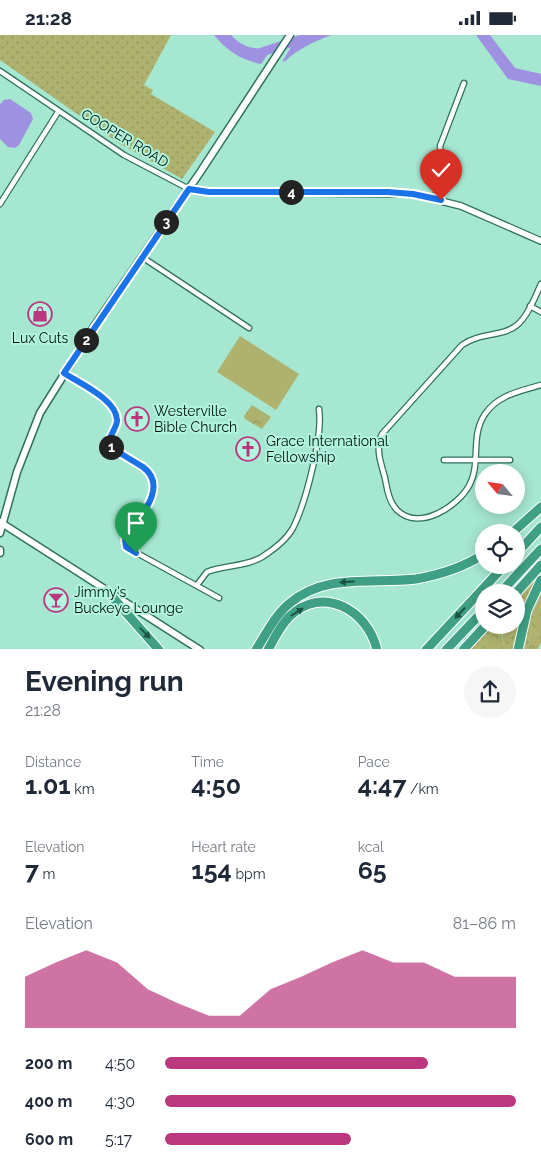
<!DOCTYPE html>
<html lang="en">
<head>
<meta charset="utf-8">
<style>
	body { margin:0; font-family:Raleway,sans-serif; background:#f6f6f7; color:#1f2937; height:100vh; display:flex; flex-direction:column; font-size:19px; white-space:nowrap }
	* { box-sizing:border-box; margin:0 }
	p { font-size:16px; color:#747a83 }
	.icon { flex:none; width:28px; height:28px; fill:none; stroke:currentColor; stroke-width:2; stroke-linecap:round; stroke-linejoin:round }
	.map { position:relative; height:614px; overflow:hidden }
	.details { display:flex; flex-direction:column; background:#fff; flex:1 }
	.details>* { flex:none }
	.needle { width:32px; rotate:299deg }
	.buttons { position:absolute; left:475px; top:429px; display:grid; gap:10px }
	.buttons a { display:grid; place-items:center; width:50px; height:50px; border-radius:50%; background:#fff; box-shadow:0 2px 12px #0003; font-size:25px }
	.pin { position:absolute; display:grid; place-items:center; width:42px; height:42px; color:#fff; margin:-51px -21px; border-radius:50% 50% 50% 0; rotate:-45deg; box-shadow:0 0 5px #0007 }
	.pin .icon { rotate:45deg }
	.km { position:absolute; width:25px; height:25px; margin:-12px; border-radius:50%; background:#222; color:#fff; font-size:14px; line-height:25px; text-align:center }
	.round { display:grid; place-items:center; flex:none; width:52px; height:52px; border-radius:26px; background:#f6f6f7 }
	.summary { display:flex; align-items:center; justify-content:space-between; height:85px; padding:0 25px }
	h1 { font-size:28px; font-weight:700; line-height:38px }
	.stats { display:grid; grid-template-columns:repeat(3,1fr); gap:8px; height:85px; padding:5px 25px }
	.stats div { display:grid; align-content:center }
	.stats b { font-size:25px; font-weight:700 }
	.stats small { font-size:14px; font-weight:400 }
	.stats p { font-size:14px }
	.chart { height:140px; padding:10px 25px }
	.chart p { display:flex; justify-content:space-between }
	.chart svg { width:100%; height:90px; margin-top:5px; fill:#bb387f; opacity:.7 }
	ul { padding:0 25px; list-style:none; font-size:16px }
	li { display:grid; grid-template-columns:80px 60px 1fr; align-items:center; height:38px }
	li i { height:12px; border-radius:6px; background:#bb387f }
	.status { display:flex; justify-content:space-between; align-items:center; height:35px; padding:0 25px; background:#fff; direction:ltr }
	.status svg { height:14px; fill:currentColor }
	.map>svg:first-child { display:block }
	.grass { fill:url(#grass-dots) }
	.forest { fill:url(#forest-crowns) }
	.pitch { fill:#aeb26e }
	.water { fill:#9f91e1 }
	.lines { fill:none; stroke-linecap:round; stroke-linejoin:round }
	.river { stroke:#9f91e1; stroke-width:9 }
	.minor-casing { stroke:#2f715e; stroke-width:7 }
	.tertiary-casing { stroke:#2f715e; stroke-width:8 }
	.secondary-casing { stroke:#2f715e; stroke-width:9 }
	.motorway-casing { stroke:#fff; stroke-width:11 }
	.minor { stroke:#fff; stroke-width:4.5 }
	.tertiary { stroke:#fff; stroke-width:5.5 }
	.secondary { stroke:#fff; stroke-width:6 }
	.motorway { stroke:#3fa085; stroke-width:9 }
	.oneway { fill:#1c5242 }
	.route-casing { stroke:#fff; stroke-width:10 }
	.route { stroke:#1a73e8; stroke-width:6 }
	.labels { text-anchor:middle; stroke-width:4; stroke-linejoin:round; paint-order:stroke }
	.street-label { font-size:14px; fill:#00120b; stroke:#b2f5de }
	.poi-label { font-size:14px; fill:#00120b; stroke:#b2f5de; text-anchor:start }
</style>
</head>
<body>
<div class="status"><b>21:28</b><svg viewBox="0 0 49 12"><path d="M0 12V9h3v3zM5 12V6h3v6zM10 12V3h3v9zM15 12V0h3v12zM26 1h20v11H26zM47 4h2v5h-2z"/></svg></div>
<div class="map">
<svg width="541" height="615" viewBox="0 0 541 615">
	<defs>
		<pattern id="grass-dots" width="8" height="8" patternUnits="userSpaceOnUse" patternTransform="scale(1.25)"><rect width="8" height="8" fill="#aeb26e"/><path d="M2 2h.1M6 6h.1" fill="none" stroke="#94985e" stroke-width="1.8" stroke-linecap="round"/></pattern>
		<pattern id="forest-crowns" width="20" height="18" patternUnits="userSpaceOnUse" patternTransform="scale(1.25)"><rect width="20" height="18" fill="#aeb26e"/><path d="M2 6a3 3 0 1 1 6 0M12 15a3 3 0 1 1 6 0" fill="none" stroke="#94985e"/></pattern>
	</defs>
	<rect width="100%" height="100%" fill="#a5e7d1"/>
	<g class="grass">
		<path d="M0 0H171L144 50 153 55 151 59 215 97 182 144 117 107 0 25Z"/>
		<path d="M541 536V543L516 614H504L502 593H499L479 614 468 615 490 590H516V562Z"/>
		<path d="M541 553 534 575 528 614 522 615 531 577Z"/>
	</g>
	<g class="forest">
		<path d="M252 370 271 382 262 394 245 384 244 381Z"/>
		<path d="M541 558V607L538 614H528L534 575Z"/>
		<path d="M501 592 504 614H479L499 593Z"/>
	</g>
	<path class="pitch" d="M240 301 299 339 276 375 217 337Z"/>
	<g class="water">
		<path d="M214 0H231C243 13 255 15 272 13L261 29C240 24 228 17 214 0Z"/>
		<path d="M308 0H331C318 5 302 12 291 21 287 24 287 26 282 27L296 4Z"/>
		<path d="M476 0H490L515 33 541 39V51L508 44Z"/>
		<path d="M10 64 31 78 33 84 19 110 15 113 8 112 0 104V69L4 65Z"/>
	</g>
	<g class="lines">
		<path class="river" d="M259 18 314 0"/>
		<g class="minor-casing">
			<g id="minor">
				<path d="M0 36 124 120 189 154"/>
				<path d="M435 163 442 135 440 111 464 48"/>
				<path d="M0 169 58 77"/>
				<path d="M142 222 249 293"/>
				<path d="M541 249C535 262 528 281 517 290 503 302 480 297 462 310L382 399C375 414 381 428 385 443 387 454 389 467 397 475 419 497 459 471 470 449 481 427 470 401 485 379 498 360 520 356 541 350"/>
				<path d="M530 271 541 277"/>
				<path d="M64 338C79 348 118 365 117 386 116 395 107 402 110 411 120 419 132 424 143 432 170 452 137 484 125 504L126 512 219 563"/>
				<path d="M444 425H510"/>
				<path d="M197 550 207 537C225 530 245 532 262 522 273 515 287 504 293 493 306 467 323 401 319 374"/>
			</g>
		</g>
		<g class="tertiary-casing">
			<path id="tertiary" d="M189 154 209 157 413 159 461 171 541 206"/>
		</g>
		<g class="secondary-casing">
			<g id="secondary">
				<path d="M0 487 200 615"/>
				<path d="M0 498 17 437 40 378 95 290 201 136 290 0"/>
				<path d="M0 515V518"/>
			</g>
		</g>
		<g class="motorway-casing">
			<g id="motorway">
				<path d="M512 498 541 472"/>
				<path d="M516 519 541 492"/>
				<path d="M107 556 159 615"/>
				<path d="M500 558 541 514"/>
				<path d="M516 558 541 530"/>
				<path d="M256 615C266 599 275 580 290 568 326 538 372 549 416 544 439 540 464 532 484 519"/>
				<path d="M268 615C274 604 280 591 289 582 322 549 368 575 377 615"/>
				<path d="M426 615 505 530"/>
				<path d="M446 615 484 575"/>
				<path d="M463 615 486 590"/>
				<path d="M518 615 527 575 541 545"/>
			</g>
		</g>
		<use href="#minor" class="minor"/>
		<use href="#tertiary" class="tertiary"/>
		<use href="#secondary" class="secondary"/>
		<use href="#motorway" class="motorway"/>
	</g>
	<defs><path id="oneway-solid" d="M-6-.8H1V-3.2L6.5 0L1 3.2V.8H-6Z" transform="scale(1.25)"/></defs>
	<g class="oneway">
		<use href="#oneway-solid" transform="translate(347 547) rotate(177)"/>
		<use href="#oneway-solid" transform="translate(297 577) rotate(-32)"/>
		<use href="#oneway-solid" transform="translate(460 578) rotate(133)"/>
		<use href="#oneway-solid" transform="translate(145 598) rotate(46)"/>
	</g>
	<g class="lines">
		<g class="route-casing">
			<path id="route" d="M136 518 126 512 125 504C138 484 170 452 143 432 132 425 120 419 110 411 107 402 116 395 117 386 118 365 79 348 64 338L189 154 209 157H388L413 159 441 165"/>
		</g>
		<use href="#route" class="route"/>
	</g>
	<defs>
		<g id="shop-ring" transform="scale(1.25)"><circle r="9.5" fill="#b2f5de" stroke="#bb387f" stroke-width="1.5"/><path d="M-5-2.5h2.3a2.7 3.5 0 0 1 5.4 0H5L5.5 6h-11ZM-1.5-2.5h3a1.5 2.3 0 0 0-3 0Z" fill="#bb387f"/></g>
		<g id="church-ring" transform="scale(1.25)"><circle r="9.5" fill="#b2f5de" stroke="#bb387f" stroke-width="1.5"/><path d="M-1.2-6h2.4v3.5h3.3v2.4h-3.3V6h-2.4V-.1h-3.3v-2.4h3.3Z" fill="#bb387f"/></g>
		<g id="bar-ring" transform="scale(1.25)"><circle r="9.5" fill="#b2f5de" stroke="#bb387f" stroke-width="1.5"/><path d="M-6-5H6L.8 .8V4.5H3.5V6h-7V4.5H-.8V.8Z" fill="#bb387f"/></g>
	</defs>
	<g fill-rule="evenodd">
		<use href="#shop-ring" x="40" y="279"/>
		<use href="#church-ring" x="137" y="384"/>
		<use href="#church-ring" x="248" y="414"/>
		<use href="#bar-ring" x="56" y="565"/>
	</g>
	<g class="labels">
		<g class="street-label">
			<text transform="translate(125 103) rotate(31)" y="5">COOPER ROAD</text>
		</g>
		<g class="poi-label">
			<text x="40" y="308" text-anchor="middle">Lux Cuts</text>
			<text x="154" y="381">Westerville<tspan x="154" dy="16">Bible Church</tspan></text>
			<text x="266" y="411">Grace International<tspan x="266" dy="16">Fellowship</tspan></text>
			<text x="74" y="562">Jimmy's<tspan x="74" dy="16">Buckeye Lounge</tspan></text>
		</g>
	</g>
</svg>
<div class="buttons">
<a><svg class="needle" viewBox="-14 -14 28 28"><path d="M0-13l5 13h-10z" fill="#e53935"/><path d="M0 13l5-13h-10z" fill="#747a83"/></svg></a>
<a><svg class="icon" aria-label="locate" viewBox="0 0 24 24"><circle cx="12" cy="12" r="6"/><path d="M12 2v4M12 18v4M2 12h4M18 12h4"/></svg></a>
<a><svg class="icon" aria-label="layers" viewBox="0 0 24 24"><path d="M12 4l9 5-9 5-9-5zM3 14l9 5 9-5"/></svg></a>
</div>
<div class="pin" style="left:136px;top:518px;background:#1e9e55"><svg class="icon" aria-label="arrive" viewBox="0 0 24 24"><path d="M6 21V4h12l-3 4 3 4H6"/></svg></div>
<div class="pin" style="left:441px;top:165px;background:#d93025"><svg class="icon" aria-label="check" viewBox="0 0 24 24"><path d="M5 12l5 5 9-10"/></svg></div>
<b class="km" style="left:111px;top:412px">1</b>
<b class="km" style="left:86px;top:305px">2</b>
<b class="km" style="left:166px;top:187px">3</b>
<b class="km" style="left:291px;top:157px">4</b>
</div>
<section class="details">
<div class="summary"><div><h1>Evening run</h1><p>21:28</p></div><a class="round"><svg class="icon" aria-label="share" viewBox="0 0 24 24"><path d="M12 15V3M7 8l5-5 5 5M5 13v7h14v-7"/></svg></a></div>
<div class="stats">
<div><p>Distance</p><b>1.01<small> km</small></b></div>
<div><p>Time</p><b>4:50</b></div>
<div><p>Pace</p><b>4:47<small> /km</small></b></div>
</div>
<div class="stats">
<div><p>Elevation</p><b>7<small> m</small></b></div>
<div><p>Heart rate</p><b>154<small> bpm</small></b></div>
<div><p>kcal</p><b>65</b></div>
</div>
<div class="chart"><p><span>Elevation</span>81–86 m</p>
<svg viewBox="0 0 160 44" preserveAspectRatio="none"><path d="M0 44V19L10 12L20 6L30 12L40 25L50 32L60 38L70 38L80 25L90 19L100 12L110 6L120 12L130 12L140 19L150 19L160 19V44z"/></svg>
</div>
<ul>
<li><b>200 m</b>4:50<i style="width:75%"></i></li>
<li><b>400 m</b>4:30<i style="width:100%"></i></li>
<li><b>600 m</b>5:17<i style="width:53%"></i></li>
</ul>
</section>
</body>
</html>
